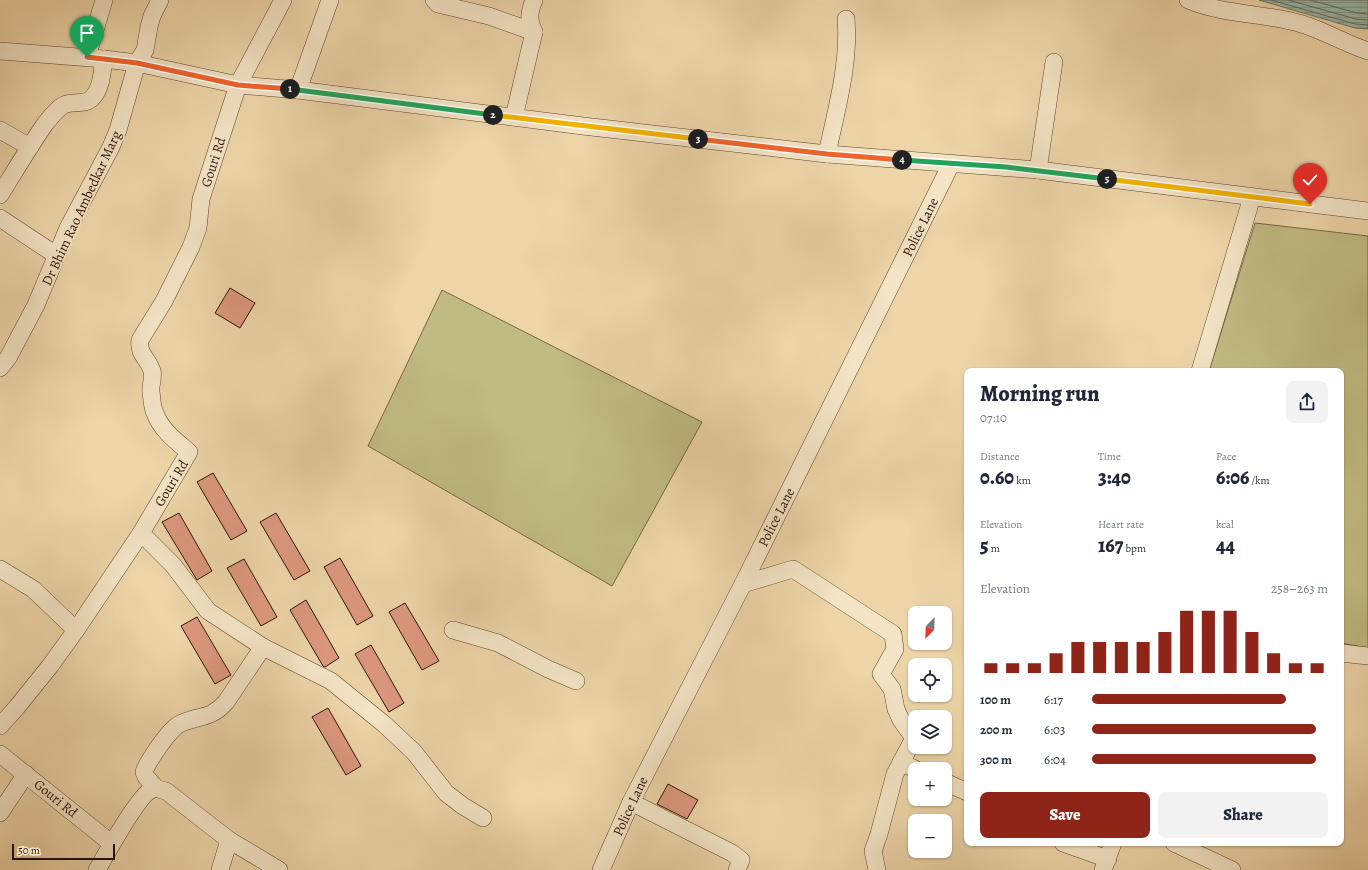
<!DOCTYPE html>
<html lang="en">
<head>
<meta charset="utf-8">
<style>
	body { margin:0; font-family:Alegreya,serif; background:#f2f2f3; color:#1f2937; height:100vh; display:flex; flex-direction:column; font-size:15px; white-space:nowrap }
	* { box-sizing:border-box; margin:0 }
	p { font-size:13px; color:#747a83 }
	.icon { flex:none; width:22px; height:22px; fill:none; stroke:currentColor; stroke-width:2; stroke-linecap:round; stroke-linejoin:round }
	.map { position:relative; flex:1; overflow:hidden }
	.sheet { position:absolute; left:964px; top:368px; width:380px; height:478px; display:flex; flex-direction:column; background:#fff; border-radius:8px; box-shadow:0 1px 3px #0004 }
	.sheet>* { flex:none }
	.needle { width:26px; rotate:203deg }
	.fabs { position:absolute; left:908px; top:606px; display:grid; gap:8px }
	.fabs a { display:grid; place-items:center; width:44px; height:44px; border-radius:8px; background:#fff; box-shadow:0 1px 3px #0004; font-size:20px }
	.scale { position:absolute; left:12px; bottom:10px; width:103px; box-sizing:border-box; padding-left:4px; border:2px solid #2f1304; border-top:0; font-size:11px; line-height:14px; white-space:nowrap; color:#2f1304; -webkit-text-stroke:3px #f3e4c6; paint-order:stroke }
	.pin { position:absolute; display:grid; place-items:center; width:34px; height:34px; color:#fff; margin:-41px -17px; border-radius:50% 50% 50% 0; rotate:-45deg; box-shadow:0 0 4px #0007 }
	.pin .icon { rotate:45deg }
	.km { position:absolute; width:20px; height:20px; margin:-10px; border-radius:50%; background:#222; color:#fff; font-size:11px; line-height:20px; text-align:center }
	.round { display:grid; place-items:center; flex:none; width:42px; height:42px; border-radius:8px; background:#f2f2f3 }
	.headline { display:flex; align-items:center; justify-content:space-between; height:68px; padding:0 16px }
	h1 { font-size:22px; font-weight:800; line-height:30px }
	.metrics { display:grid; grid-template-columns:repeat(3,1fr); gap:6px; height:68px; padding:4px 16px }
	.metrics div { display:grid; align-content:center }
	.metrics b { font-size:20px; font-weight:800 }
	.metrics small { font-size:11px; font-weight:400 }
	.metrics p { font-size:11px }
	.chart { height:112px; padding:8px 16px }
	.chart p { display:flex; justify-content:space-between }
	.chart svg { width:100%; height:72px; margin-top:4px; stroke:#8f2418; stroke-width:6 }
	.cta { display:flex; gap:8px; margin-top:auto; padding:8px 16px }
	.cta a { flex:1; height:46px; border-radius:8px; background:#8f2418; color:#fff; font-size:16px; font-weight:800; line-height:46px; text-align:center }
	.cta a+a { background:#f2f2f3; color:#1f2937 }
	ul { padding:0 16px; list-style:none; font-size:13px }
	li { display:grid; grid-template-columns:64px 48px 1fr; align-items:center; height:30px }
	li i { height:10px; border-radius:5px; background:#8f2418 }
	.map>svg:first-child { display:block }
	.pitch { fill:#c0bb82; stroke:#786743 }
	.water { fill:url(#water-rules); stroke:#6f7669 }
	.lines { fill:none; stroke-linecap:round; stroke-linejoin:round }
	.shore { stroke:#646658; stroke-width:1 }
	.building { fill:#dd987f; stroke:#2f1304 }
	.minor-casing { stroke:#5e442d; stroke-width:18 }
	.minor { stroke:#f3e4c6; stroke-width:17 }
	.split-1-casing { stroke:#fff; stroke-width:8 }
	.split-2-casing { stroke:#fff; stroke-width:8 }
	.split-3-casing { stroke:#fff; stroke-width:8 }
	.split-4-casing { stroke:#fff; stroke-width:8 }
	.split-5-casing { stroke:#fff; stroke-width:8 }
	.split-6-casing { stroke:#fff; stroke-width:8 }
	.split-1 { stroke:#f0652b; stroke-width:5 }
	.split-2 { stroke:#22a559; stroke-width:5 }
	.split-3 { stroke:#f5b400; stroke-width:5 }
	.split-4 { stroke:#f0652b; stroke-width:5 }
	.split-5 { stroke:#22a559; stroke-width:5 }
	.split-6 { stroke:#f5b400; stroke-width:5 }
	.labels { text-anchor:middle; stroke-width:4; stroke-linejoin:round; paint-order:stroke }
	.street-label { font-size:14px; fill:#2f1304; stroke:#f3e4c6 }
</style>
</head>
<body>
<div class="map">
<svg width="1368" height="870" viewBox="0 0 1368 870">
	<defs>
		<pattern id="water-rules" width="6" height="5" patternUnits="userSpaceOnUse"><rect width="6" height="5" fill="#99b8ac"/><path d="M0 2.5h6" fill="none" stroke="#849d92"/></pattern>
	</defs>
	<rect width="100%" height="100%" fill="#edd5a8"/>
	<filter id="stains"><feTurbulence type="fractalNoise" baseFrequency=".005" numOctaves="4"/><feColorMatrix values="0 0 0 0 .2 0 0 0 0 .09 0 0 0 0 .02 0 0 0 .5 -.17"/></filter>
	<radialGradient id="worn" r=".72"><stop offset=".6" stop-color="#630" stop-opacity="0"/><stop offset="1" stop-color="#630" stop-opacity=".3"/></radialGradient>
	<g class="pitch">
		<path d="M1255 223 1368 236V648L1341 643V371H1209Z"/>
		<path d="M442 290 702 422 612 586 368 446Z"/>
	</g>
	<path class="water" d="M1259 0H1368V29L1355 28Z"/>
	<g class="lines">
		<g class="shore">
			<path d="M1271 0 1355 24 1368 25"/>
			<path d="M1288 0 1356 19 1368 20"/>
			<path d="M1310 0 1357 13 1368 14"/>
		</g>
	</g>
	<g class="building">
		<path d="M230 288 255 303 240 328 215 313Z"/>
		<path d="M213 473 247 531 231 540 197 482Z"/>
		<path d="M179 513 212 571 197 580 162 522Z"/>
		<path d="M276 513 310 571 294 580 260 522Z"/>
		<path d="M340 558 373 616 357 625 324 567Z"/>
		<path d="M244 559 277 617 261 626 227 568Z"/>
		<path d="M306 600 339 658 325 667 323 666 290 610Z"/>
		<path d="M405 603 439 661 422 670 389 612Z"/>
		<path d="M197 617 231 675 215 684 181 626Z"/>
		<path d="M371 645 404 703 389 712 355 654Z"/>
		<path d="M328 708 361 766 346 775 312 717Z"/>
		<path d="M668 784 698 800 687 819 657 804Z"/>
	</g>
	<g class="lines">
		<g class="minor-casing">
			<g id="minor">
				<path d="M434 0 438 4 489 16 534 32"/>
				<path d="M1188 0C1224 15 1265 13 1302 24 1325 31 1346 44 1368 51"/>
				<path d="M0 51 104 59 137 63 238 85 298 90 583 126 827 154 1038 170 1368 211"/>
				<path d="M87 57 104 0"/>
				<path d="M298 90 330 0"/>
				<path d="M514 117 534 32C528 21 529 12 534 0"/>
				<path d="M0 130 30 147"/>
				<path d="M827 154C836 111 850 63 846 19"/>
				<path d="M1038 170 1054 62"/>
				<path d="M0 195C15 171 29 147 45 124 50 118 55 111 62 106 72 99 85 107 93 97 102 87 102 71 104 59"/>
				<path d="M0 218 56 255"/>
				<path d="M0 368 8 358 36 305 68 228 111 147 118 130 137 63 145 50 149 27 152 16 160 0"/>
				<path d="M1200 371 1252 197"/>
				<path d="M141 533 173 565 208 611 263 647 331 681 384 724 414 752 446 793 463 806 483 818"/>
				<path d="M0 569 33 589 76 630"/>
				<path d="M743 584 793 569 893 634 895 649 881 674 892 689 896 709 901 720 914 738 895 774 879 834 873 851 877 870"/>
				<path d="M453 630 498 643 548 669 576 681"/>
				<path d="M1341 653 1368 656"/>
				<path d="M0 726 17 707 50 666 76 630 141 533 189 452C176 441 161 430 155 413 152 407 152 399 151 392 150 384 154 378 152 371 148 358 138 355 140 340L164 301 191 247 198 228 201 199 238 85 283 0"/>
				<path d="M0 754 111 843"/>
				<path d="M901 762 915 769"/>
				<path d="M945 782 967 792"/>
				<path d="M156 788 146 777 144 772C148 761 171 726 182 723 201 715 211 719 226 702L263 647"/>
				<path d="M631 802 732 853 741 860 737 870"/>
				<path d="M0 813 26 774"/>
				<path d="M1063 843 1108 859"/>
				<path d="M1174 843 1232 870"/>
				<path d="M97 870C105 856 139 795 151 790 156 787 161 790 166 791L229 840 279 870"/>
				<path d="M220 870 229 840"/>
				<path d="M601 870 631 802 743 584 951 164"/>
				<path d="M1103 870 1113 843"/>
			</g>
		</g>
		<use href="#minor" class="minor"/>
	</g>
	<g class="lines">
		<g class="split-1-casing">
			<path id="split-1" d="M87 57 137 63 238 85 290 89"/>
		</g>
		<g class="split-2-casing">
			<path id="split-2" d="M290 89 493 115"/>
		</g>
		<g class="split-3-casing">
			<path id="split-3" d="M493 115 698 139"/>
		</g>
		<g class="split-4-casing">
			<path id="split-4" d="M698 139 827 154 902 160"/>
		</g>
		<g class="split-5-casing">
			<path id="split-5" d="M902 160 1006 167 1107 179"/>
		</g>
		<g class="split-6-casing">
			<path id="split-6" d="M1107 179 1310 204"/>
		</g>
		<use href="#split-1" class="split-1"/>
		<use href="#split-2" class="split-2"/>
		<use href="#split-3" class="split-3"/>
		<use href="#split-4" class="split-4"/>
		<use href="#split-5" class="split-5"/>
		<use href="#split-6" class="split-6"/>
	</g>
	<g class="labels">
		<g class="street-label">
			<text transform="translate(213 162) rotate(-72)" y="5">Gouri Rd</text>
			<text transform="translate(81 208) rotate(-65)" y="5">Dr Bhim Rao Ambedkar Marg</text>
			<text transform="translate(920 227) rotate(-64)" y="5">Police Lane</text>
			<text transform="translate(171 483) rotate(-59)" y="5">Gouri Rd</text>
			<text transform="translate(776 517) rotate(-63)" y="5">Police Lane</text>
			<text transform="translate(56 798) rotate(39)" y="5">Gouri Rd</text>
			<text transform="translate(630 806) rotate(-65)" y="5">Police Lane</text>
		</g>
	</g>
	<rect width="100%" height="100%" filter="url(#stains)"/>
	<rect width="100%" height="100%" fill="url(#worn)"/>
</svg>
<div class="fabs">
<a><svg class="needle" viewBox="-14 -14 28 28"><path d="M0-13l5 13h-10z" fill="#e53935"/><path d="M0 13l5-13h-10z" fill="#747a83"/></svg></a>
<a><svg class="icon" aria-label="locate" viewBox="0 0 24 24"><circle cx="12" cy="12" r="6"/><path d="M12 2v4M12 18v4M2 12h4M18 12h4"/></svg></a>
<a><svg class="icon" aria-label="layers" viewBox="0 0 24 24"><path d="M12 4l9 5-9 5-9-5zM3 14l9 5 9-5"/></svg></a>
<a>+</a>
<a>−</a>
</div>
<div class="scale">50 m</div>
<div class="pin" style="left:87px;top:57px;background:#1e9e55"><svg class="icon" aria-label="arrive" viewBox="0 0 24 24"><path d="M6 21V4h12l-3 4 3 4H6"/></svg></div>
<div class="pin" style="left:1310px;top:204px;background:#d93025"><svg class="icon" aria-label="check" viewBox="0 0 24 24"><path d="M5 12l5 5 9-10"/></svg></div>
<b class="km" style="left:290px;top:89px">1</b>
<b class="km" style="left:493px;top:115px">2</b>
<b class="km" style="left:698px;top:139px">3</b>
<b class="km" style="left:902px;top:160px">4</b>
<b class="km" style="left:1107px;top:179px">5</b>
<section class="sheet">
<div class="headline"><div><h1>Morning run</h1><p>07:10</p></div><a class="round"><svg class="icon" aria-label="share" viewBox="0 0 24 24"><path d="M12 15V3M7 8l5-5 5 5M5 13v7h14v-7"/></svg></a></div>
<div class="metrics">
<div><p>Distance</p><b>0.60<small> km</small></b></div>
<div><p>Time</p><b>3:40</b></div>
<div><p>Pace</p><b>6:06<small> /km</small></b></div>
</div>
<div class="metrics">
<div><p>Elevation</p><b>5<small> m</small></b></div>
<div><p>Heart rate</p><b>167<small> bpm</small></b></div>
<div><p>kcal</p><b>44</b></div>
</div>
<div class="chart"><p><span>Elevation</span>258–263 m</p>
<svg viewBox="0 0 160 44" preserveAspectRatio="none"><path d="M5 44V38M15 44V38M25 44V38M35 44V32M45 44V25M55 44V25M65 44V25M75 44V25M85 44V19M95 44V6M105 44V6M115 44V6M125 44V19M135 44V32M145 44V38M155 44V38"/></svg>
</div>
<ul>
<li><b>100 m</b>6:17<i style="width:82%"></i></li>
<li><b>200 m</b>6:03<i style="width:95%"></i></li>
<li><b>300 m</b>6:04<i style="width:95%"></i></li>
</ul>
<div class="cta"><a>Save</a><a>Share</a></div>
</section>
</div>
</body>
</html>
